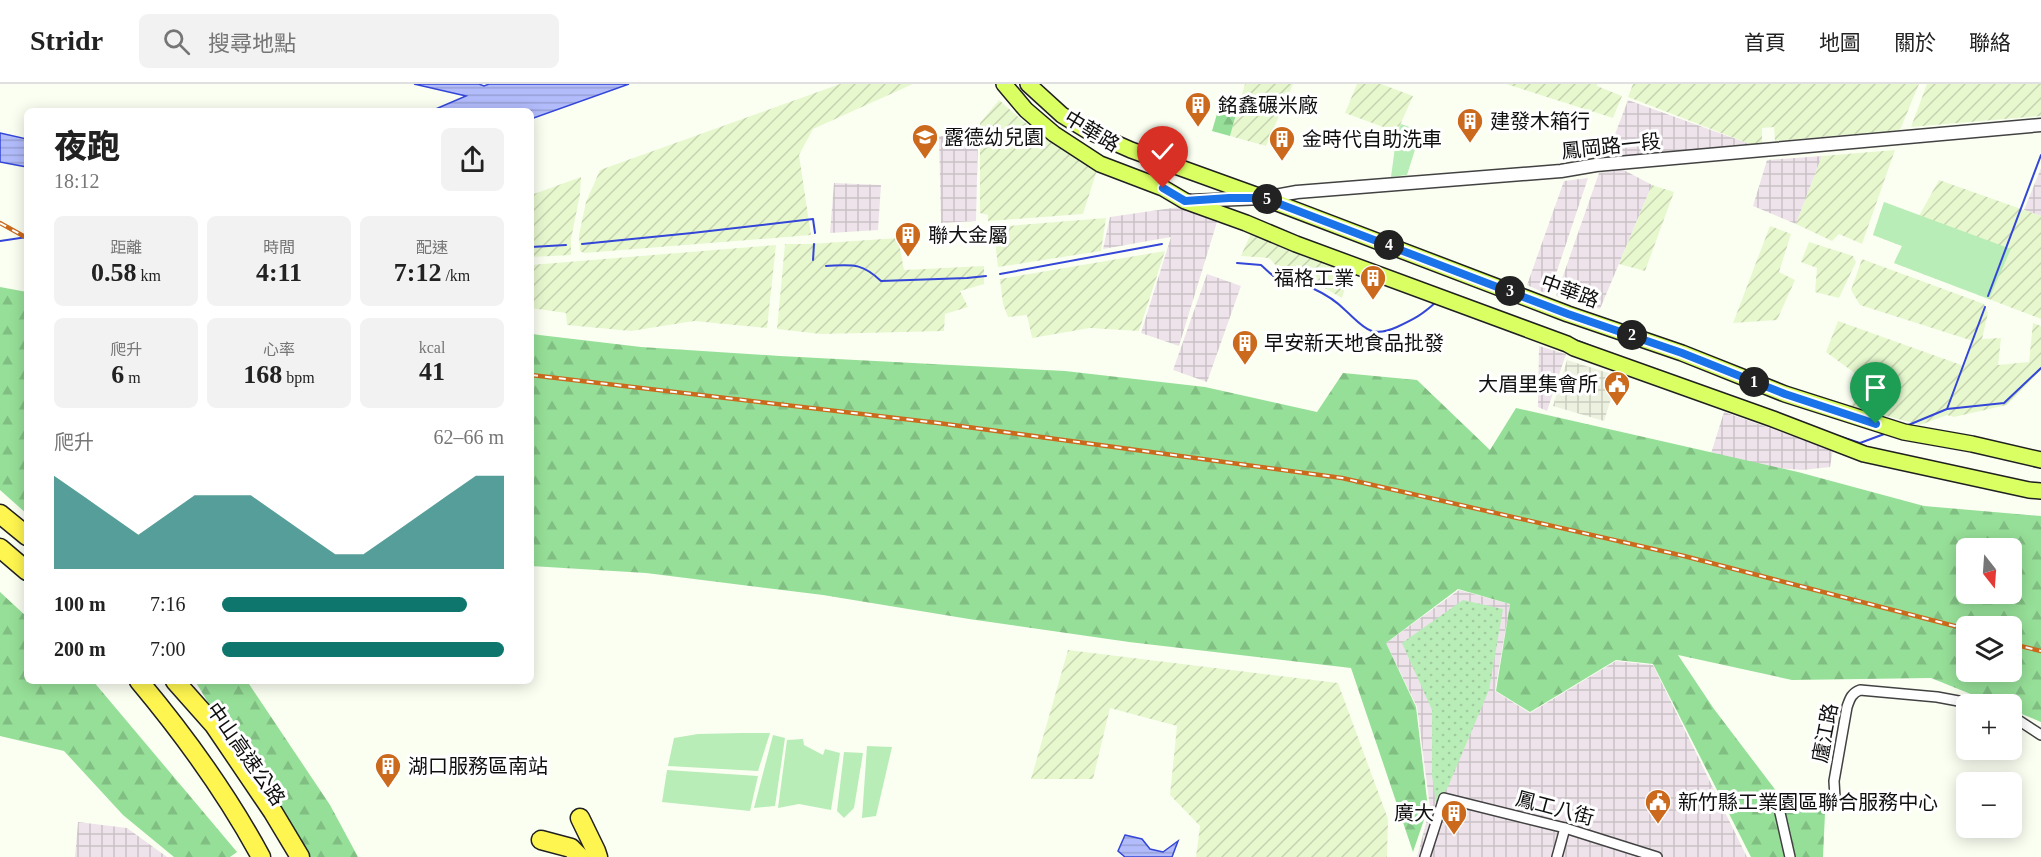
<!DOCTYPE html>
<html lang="zh-TW">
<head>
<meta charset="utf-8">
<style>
	body { margin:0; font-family:"Times New Roman","Noto Sans TC",serif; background:#f2f2f2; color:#222; height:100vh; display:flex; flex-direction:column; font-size:22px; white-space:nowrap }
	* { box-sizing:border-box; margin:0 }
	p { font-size:20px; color:#767676 }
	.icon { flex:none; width:33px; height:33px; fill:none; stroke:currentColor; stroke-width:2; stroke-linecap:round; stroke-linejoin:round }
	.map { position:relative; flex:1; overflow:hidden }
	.side { position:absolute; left:24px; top:24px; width:510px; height:576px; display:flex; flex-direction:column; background:#fff; border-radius:9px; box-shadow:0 3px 15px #0003 }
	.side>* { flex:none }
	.needle { width:39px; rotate:163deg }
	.fabs { position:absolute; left:1956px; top:454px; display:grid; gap:12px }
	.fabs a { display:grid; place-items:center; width:66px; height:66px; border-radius:9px; background:#fff; box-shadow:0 3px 15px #0003; font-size:30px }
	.pin { position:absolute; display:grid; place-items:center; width:51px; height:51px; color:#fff; margin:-62px -26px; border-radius:50% 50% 50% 0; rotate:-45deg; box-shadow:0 0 6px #0007 }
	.pin .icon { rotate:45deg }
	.km { position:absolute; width:30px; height:30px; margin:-15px; border-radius:50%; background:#222; color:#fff; font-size:16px; line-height:30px; text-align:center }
	.round { display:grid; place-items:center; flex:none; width:63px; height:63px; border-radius:9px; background:#f2f2f2 }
	.overview { display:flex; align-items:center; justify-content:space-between; height:102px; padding:0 30px }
	h1 { font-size:33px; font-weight:800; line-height:45px }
	.stats { display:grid; grid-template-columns:repeat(3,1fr); gap:9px; height:102px; padding:6px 30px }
	.stats div { display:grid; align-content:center; border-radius:9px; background:#f2f2f2; text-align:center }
	.stats b { font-size:26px; font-weight:800 }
	.stats small { font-size:16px; font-weight:400 }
	.stats p { font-size:16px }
	.chart { height:168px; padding:12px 30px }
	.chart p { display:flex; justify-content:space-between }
	.chart svg { width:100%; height:108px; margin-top:6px; fill:#0f766e; opacity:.7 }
	ul { padding:0 30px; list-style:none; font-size:20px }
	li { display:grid; grid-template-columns:96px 72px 1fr; align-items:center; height:45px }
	li i { height:15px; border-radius:8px; background:#0f766e }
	header { display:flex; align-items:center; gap:36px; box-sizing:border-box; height:84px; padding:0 30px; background:#fff; border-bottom:2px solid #e0e0e0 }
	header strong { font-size:28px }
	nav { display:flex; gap:33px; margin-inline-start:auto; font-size:21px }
	.search { width:420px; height:54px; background:#f2f2f2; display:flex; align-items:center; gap:15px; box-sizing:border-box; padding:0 21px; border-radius:9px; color:#767676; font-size:22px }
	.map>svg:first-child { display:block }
	.industrial { fill:url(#industrial-grid) }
	.farmland { fill:url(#farmland-furrows) }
	.grass { fill:#b9edb8 }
	.forest { fill:url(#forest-firs); fill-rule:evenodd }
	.park { fill:url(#park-dots) }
	.plaza { fill:url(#plaza-grid) }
	.water { fill:url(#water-rules); stroke:#3346d7; stroke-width:1.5 }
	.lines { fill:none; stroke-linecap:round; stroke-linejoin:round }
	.stream { stroke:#3346d7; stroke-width:2 }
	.minor-casing { stroke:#424242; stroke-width:12 }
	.tertiary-casing { stroke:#424242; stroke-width:15 }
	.primary-casing { stroke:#202020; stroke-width:18 }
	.motorway-casing { stroke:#202020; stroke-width:21 }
	.minor { stroke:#fff; stroke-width:9 }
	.tertiary { stroke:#fff; stroke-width:12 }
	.primary { stroke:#d9ff62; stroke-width:15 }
	.motorway { stroke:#fef550; stroke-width:18 }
	.rail-casing { stroke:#cb691c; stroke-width:4.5 }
	.rail { stroke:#fff; stroke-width:2; stroke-dasharray:7; stroke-linecap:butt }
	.route-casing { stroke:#fff; stroke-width:12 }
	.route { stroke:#1a73e8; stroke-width:8 }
	.labels { text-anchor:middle; stroke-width:6; stroke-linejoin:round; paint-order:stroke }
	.poi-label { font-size:20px; fill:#0f0f0f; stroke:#fff; text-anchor:start }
	.street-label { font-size:20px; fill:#0f0f0f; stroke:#fff }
</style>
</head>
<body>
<header>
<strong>Stridr</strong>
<div class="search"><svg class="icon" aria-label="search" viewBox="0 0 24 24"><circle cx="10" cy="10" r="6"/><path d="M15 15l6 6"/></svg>搜尋地點</div>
<nav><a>首頁</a><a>地圖</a><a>關於</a><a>聯絡</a></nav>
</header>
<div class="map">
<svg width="2041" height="773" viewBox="0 0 2041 773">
	<defs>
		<pattern id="industrial-grid" width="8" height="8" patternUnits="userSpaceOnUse" patternTransform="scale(1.5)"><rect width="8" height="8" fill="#eee3ea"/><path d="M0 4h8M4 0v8" fill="none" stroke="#cbc2c8"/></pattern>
		<pattern id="farmland-furrows" width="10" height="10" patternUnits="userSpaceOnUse" patternTransform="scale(1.5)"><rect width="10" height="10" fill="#e7f8cf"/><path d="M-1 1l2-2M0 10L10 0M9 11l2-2" fill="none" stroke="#c5d3b1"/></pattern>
		<pattern id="forest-firs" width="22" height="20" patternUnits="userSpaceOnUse" patternTransform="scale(1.5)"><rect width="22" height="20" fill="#96df98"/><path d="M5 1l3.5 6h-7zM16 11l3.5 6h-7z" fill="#80be82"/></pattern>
		<pattern id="park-dots" width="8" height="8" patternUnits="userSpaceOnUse" patternTransform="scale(1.5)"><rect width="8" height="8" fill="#b9edb8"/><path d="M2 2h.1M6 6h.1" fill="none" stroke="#9eca9d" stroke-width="1.8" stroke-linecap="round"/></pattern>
		<pattern id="plaza-grid" width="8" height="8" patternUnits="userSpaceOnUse" patternTransform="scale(1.5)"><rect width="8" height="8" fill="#edf1df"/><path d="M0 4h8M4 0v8" fill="none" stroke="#cacdbe"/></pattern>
		<pattern id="water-rules" width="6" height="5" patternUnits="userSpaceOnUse" patternTransform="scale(1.5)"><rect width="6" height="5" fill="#b2bcfb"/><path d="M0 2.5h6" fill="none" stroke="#98a0d6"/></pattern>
	</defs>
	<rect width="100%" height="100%" fill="#fbfff2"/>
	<g class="industrial">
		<path d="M1628 16 1750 60 1606 74Z"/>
		<path d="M939 52 978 53 976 137 941 139Z"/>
		<path d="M1822 72 1796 140 1753 122 1767 76Z"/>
		<path d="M2041 84V132L2024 126Z"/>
		<path d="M1622 85 1652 101 1600 225 1556 212 1599 89Z"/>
		<path d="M1588 94 1549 211 1527 201 1564 97Z"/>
		<path d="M834 99 881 101 878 146 830 149Z"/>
		<path d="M1179 123 1217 138 1179 262 1141 249 1171 153 1103 165 1110 133Z"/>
		<path d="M1207 190 1241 202 1207 298 1173 286Z"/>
		<path d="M1539 262 1566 270 1547 327 1538 323Z"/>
		<path d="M1724 328 1833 366 1830 383 1803 386 1708 379Z"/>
		<path d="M1459 506 1510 520 1495 607 1530 629 1616 577 1653 581 1747 773H1417L1430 724 1417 623 1386 559Z"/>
		<path d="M78 738 127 744 167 773H75Z"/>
	</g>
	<g class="farmland">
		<path d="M840 0H913L813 45 799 71 811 151 584 169 580 167 579 151 586 118 600 86Z"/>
		<path d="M1245 0H1293L1266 62 1230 52Z"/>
		<path d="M1357 0H1381L1413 12 1397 48 1345 29Z"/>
		<path d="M1506 0H1597V2L1622 12 1613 34Z"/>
		<path d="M1633 0H1919L1900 46 1775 57 1774 43 1762 44V59L1750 60 1628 13Z"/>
		<path d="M1927 0H2041V32L1911 43Z"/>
		<path d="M999 16 1023 37 1049 56 1098 83 1083 130 988 137V131L980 129V39Z"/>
		<path d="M1895 66 1862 160 1839 150 1832 157 1796 140 1822 72Z"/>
		<path d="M581 93 580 110 571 155V171L531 173V111Z"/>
		<path d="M1939 96 2041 132V235L1894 179 1902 162 1873 151 1884 118 1919 132Z"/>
		<path d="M1652 101 1674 108 1645 187 1619 180Z"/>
		<path d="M1106 134 1101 167 998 183 994 147 996 143Z"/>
		<path d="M1770 142 1791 150 1779 188 1795 196 1777 236 1733 239Z"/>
		<path d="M1251 149 1351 186 1342 214 1321 202 1290 197 1269 174 1241 172Z"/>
		<path d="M898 154 904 186 984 182V200L960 207 968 223 945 230 944 247 821 250 777 245 785 160H811Z"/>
		<path d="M1809 158 1853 172 1856 178 1839 214 1815 208 1817 184 1801 178Z"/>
		<path d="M776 161 767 244 694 237 631 247 567 241 566 229 531 224V181Z"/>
		<path d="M1165 167 1139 247 1090 244 1032 254 1027 231 1008 233 1003 220 1000 195Z"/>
		<path d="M1862 175 1984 220 1988 229 1982 255 2001 254 1998 281 2029 278 2033 239 2041 242V286L2007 321 1954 333 1947 331 1920 341 1850 322 1871 301 1826 268 1838 237 1964 282 1973 257 1860 221 1851 206Z"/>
		<path d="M1068 566 1338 599 1388 735 1387 773H1196L1200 742 1170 711 1177 642 1110 624 1093 695H1031Z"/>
	</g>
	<g class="grass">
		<path d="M1401 40 1421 47 1407 91 1391 93 1397 48Z"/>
		<path d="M1884 118 2011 165 1989 215 1894 179 1902 162 1873 151Z"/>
		<path d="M742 649H770L758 687 668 682 674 654 698 650Z"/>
		<path d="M773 651 785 654 775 722 754 724Z"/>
		<path d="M803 655 804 661 823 671 825 665 840 669 831 726 799 720 778 724 787 656Z"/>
		<path d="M867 662 892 663 876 732 862 734Z"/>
		<path d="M844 668 863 669 854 724 844 734 837 727Z"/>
		<path d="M667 686 758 692 750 727 662 718Z"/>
	</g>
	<g class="forest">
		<path d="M1219 23 1237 27 1230 52 1212 47Z"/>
		<path d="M0 203 27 208V430L0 406Z"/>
		<path d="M531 250 641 263 780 272 1065 287 1205 303 1317 328 1343 289 1417 296 1490 366 1516 324 1798 388 1924 422 2041 432V638L2012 626V621H1998L1931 594 1792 596 1678 571 1714 625 1780 712 1826 707 1823 773H1751L1653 580 1616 576 1530 628 1496 607 1510 520 1458 505 1386 559 1416 623 1428 724 1413 768 1351 584 1129 558 969 535 823 511 646 489 531 482ZM1966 465H2012V510H1966ZM1966 543H2012V588H1966Z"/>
		<path d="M0 508 27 533V597H93L237 768 230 773H174L123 731 64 667 0 652Z"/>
		<path d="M195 597H247L330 721 358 773H302Z"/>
	</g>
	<path class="park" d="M1463 516 1503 525 1489 606 1448 703 1436 719 1432 692V626L1402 559Z"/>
	<path class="plaza" d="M1567 276 1618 292 1604 337 1553 322Z"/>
	<g class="water">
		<path d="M414 0H479L484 2 489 0H629L531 35V27H431L466 12Z"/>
		<path d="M0 49 27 55V83L0 78Z"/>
		<path d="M1125 751 1142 755 1150 765 1163 768 1178 757 1172 773H1125L1118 767Z"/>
	</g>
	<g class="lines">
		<g class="stream">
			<path d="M0 157 27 153"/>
			<path d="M582 160 692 149 813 135 815 149"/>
			<path d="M531 163 566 161"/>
			<path d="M813 176 814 160"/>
			<path d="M1237 179 1261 181C1269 188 1277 197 1287 201 1296 204 1306 202 1314 205 1325 210 1337 218 1345 226 1364 243 1370 255 1397 243 1414 235 1422 231 1436 218"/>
			<path d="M826 182C852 181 861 178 881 197L967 194 986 192"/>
			<path d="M1000 190 1162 160"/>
			<path d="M1988 212 2041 71"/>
			<path d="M1573 255 1596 264"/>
			<path d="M1947 325 1985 223"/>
			<path d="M1906 342 1947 325 2004 319 2041 284"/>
			<path d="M1832 350 1860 359 1887 349"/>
		</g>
		<g class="minor-casing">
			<g id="minor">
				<path d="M2012 632 2041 651"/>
				<path d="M1425 773 1444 714 1565 744 1657 773"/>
				<path d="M1557 773 1565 744"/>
				<path d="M1790 773 1778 720 1835 714 1834 697 1847 623C1850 614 1852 609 1860 606L1937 613 1980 621"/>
			</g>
		</g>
		<g class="tertiary-casing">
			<path id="tertiary" d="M1189 117 1264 114 1297 108 1561 87 1596 81 2041 41"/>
		</g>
		<g class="primary-casing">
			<g id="primary">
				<path d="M1004 0 1026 26 1054 50 1100 80 1163 104 1185 117 1246 139 1296 160 1567 260 1574 264 1773 335 1864 370 2029 406 2041 407"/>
				<path d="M1028 0 1062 31 1088 47 1131 66 1264 114 1568 230 1682 269 1785 310 1904 348 1972 360 2041 376"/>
			</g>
		</g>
		<g class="motorway-casing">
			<g id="motorway">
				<path d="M0 430 27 452"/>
				<path d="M0 464 27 487"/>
				<path d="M139 597C185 652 227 710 261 773"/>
				<path d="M175 597 214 641 273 728 300 773"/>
				<path d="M580 734 596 767 598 773"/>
				<path d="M541 756 571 764 580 773"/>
			</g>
		</g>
		<use href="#minor" class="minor"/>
		<use href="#tertiary" class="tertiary"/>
		<use href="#primary" class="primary"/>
		<use href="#motorway" class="motorway"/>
		<g class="rail-casing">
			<g id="rail">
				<path d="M0 139 27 154"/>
				<path d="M531 291 938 339 1342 394 1684 472 1966 545"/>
				<path d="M2012 560 2041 567"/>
			</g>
		</g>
		<use href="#rail" class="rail"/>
	</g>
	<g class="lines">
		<g class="route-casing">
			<path id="route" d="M1163 104 1185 117 1229 114H1264L1568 230 1682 269 1785 310 1876 340"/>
		</g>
		<use href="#route" class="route"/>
	</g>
	<defs>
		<g id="building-pin" transform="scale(1.35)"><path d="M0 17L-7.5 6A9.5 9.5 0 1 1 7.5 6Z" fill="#cb691c" stroke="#fff"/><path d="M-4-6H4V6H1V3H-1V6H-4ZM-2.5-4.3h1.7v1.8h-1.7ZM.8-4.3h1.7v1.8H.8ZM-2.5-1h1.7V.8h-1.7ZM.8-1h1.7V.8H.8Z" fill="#fff"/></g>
		<g id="school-pin" transform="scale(1.35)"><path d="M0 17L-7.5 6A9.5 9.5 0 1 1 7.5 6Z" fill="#cb691c" stroke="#fff"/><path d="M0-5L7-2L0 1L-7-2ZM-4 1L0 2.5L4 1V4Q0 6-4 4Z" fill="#fff"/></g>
		<g id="civic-pin" transform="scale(1.35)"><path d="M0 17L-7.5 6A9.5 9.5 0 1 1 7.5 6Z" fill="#cb691c" stroke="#fff"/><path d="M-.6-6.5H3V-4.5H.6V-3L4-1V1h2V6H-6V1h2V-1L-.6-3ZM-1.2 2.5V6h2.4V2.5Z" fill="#fff"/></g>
	</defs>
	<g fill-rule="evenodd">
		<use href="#building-pin" x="1198" y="21"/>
		<use href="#building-pin" x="1470" y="37"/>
		<use href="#school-pin" x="925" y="53"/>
		<use href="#building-pin" x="1282" y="55"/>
		<use href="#building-pin" x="908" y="151"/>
		<use href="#building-pin" x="1373" y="194"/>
		<use href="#building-pin" x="1245" y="259"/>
		<use href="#civic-pin" x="1617" y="300"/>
		<use href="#building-pin" x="388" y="682"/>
		<use href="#civic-pin" x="1658" y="718"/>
		<use href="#building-pin" x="1454" y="729"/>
	</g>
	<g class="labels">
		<g class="poi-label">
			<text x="1218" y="28">銘鑫碾米廠</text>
			<text x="1490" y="44">建發木箱行</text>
			<text x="944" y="60">露德幼兒園</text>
			<text x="1302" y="62">金時代自助洗車</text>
			<text x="928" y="158">聯大金屬</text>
			<text x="1354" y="201" text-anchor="end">福格工業</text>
			<text x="1264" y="266">早安新天地食品批發</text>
			<text x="1598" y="307" text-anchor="end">大眉里集會所</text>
			<text x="408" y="689">湖口服務區南站</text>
			<text x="1678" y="725">新竹縣工業園區聯合服務中心</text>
			<text x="1434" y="736" text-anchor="end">廣大</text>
		</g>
		<g class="street-label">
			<text transform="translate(1092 47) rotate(31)" y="7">中華路</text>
			<text transform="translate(1611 62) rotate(-6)" y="7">鳳岡路一段</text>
			<text transform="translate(1570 207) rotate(20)" y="7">中華路</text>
			<text transform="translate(1825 649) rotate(-79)" y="7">廬江路</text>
			<text transform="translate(246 670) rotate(55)" y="7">中山高速公路</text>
			<text transform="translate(1555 724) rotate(15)" y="7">鳳工八街</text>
		</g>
	</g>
</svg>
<div class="fabs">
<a><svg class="needle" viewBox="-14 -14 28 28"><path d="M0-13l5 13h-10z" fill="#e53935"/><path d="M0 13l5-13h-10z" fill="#767676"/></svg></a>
<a><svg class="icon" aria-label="layers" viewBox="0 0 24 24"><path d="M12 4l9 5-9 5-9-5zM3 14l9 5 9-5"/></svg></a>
<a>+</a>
<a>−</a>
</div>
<div class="pin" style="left:1876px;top:340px;background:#1e9e55"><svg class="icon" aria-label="arrive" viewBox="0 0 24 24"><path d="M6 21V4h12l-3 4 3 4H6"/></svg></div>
<div class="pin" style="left:1163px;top:104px;background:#d93025"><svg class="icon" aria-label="check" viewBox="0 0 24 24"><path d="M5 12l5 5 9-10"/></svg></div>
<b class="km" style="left:1754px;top:298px">1</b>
<b class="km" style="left:1632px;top:251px">2</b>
<b class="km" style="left:1510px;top:207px">3</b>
<b class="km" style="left:1389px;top:161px">4</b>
<b class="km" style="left:1267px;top:115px">5</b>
<section class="side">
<div class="overview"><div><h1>夜跑</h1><p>18:12</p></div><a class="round"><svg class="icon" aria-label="share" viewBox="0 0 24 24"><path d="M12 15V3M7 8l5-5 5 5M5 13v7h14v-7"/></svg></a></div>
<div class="stats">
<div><p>距離</p><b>0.58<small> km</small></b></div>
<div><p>時間</p><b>4:11</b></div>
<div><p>配速</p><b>7:12<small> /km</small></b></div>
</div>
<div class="stats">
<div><p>爬升</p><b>6<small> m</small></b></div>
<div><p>心率</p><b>168<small> bpm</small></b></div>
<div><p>kcal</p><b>41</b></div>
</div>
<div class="chart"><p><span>爬升</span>62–66 m</p>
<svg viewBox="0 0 160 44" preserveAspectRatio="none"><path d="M0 44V6L10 14L20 22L30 30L40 22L50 14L60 14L70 14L80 22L90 30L100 38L110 38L120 30L130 22L140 14L150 6L160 6V44z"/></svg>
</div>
<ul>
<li><b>100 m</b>7:16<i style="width:87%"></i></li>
<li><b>200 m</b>7:00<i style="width:100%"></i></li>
</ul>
</section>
</div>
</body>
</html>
